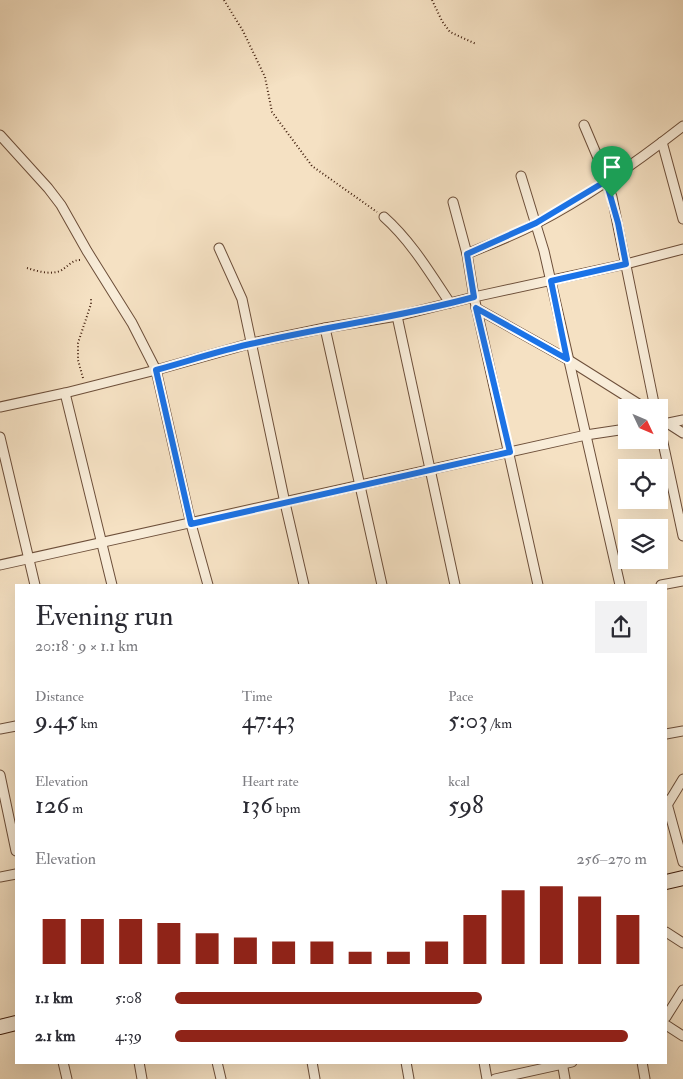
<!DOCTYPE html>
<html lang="en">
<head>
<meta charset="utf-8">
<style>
	body { margin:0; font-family:"IM FELL Double Pica",serif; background:#f2f2f3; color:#2b2b33; height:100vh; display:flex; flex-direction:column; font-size:19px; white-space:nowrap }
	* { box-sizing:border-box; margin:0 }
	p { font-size:16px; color:#7c7c81 }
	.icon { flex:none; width:28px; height:28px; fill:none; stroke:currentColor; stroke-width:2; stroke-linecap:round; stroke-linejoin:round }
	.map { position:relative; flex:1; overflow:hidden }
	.panel { position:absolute; left:15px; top:584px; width:652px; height:480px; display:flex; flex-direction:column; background:#fff; border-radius:0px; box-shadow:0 5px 20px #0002 }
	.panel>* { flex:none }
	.needle { width:32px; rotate:134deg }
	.buttons { position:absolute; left:618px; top:399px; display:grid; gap:10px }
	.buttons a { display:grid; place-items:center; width:50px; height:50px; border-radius:0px; background:#fff; box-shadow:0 5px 20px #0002; font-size:25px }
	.pin { position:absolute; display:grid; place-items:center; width:42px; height:42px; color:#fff; margin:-51px -21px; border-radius:50% 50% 50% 0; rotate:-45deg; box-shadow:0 0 5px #0007 }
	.pin .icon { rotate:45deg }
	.round { display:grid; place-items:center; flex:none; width:52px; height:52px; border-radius:0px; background:#f2f2f3 }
	.head { display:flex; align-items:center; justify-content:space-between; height:85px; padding:0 20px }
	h1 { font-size:28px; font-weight:600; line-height:38px }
	.figures { display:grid; grid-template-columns:repeat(3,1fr); gap:8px; height:85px; padding:5px 20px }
	.figures div { display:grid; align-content:center }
	.figures b { font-size:25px; font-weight:600 }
	.figures small { font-size:14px; font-weight:400 }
	.figures p { font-size:14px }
	.chart { height:140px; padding:10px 20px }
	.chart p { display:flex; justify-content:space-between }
	.chart svg { width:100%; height:90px; margin-top:5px; stroke:#8f2418; stroke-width:6 }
	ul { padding:0 20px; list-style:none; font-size:16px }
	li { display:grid; grid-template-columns:80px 60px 1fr; align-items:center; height:38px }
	li i { height:12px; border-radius:6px; background:#8f2418 }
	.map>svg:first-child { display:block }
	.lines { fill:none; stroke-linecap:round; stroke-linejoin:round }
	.street-casing { stroke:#6d4f3a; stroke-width:11 }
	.secondary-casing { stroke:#401e0d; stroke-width:16 }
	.path { stroke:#401e0d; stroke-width:2; stroke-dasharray:1 2.5; stroke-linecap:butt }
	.street { stroke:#f8ecd8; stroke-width:9 }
	.secondary { stroke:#f8ecd8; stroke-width:14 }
	.route-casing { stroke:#fff; stroke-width:10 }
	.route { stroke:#1a73e8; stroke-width:6 }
</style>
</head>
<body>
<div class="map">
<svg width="683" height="1079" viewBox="0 0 683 1079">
	<rect width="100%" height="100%" fill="#f5e1c3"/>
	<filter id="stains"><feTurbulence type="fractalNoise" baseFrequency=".004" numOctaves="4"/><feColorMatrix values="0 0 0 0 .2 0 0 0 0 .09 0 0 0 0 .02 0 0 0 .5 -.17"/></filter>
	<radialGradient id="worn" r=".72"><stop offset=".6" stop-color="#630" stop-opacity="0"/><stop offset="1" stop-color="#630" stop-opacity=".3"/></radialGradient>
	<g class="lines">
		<g class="street-casing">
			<g id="street">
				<path d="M584 125 598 158 612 197 655 408"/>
				<path d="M0 135 48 188 61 205 87 251 132 323 156 370 191 524 208 585"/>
				<path d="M662 142 683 219"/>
				<path d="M521 176 544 251 620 585"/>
				<path d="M453 202 467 254 474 297 538 585"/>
				<path d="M384 217C411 241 430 273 450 303"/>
				<path d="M219 248 242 299 285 503 304 585"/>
				<path d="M467 254C490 244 515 235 537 223 589 196 637 162 683 126"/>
				<path d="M476 308 567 359 645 408"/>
				<path d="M397 316 455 585"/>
				<path d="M325 328 382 585"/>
				<path d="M65 393 112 585"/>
				<path d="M0 407 65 393 156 370 252 343 325 328 397 316 474 297 626 264 683 249"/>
				<path d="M659 424 683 536"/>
				<path d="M669 424 683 433"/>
				<path d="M659 425 683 420"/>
				<path d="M0 437 35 585"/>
				<path d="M0 565 586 435 626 429"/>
				<path d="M661 585 683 581"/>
				<path d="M0 729 16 726"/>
				<path d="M666 734 683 731"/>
				<path d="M0 775 16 851"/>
				<path d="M666 800 683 862"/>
				<path d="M666 807 683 779"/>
				<path d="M0 877 16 874"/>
				<path d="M666 932 683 943"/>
				<path d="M666 1017 683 990"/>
				<path d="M666 1025 683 1036"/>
				<path d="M63 1062 67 1079"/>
				<path d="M139 1062 142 1079"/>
				<path d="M217 1062 221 1079"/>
				<path d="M312 1062 315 1079"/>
				<path d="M406 1062 409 1079"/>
				<path d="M484 1062 487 1079"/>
				<path d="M562 1062 565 1079"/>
				<path d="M642 1062 645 1079"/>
				<path d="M495 1079 572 1062"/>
			</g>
		</g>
		<g class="secondary-casing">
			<g id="secondary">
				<path d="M666 882 683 878"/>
				<path d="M0 1027 16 1023"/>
			</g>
		</g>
		<g class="path">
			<path d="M224 0 243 31 265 77 272 112 312 166 377 212"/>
			<path d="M432 0 442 21 450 32 476 44"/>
			<path d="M27 268C37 271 49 275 60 271 68 267 72 259 82 260"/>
			<path d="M83 378 78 360V343L91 304V298"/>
		</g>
		<use href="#street" class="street"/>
		<use href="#secondary" class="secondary"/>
	</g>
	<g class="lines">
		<g class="route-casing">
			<path id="route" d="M606 181 618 223 626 264 551 281 567 359 476 308 510 452 191 524 156 370C189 361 221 350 255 343 328 326 402 317 474 297L467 254 536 223Z"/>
		</g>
		<use href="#route" class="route"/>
	</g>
	<rect width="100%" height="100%" filter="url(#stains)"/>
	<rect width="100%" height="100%" fill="url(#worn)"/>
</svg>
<div class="buttons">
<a><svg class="needle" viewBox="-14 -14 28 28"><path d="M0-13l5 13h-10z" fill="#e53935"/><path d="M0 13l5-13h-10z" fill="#7c7c81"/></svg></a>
<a><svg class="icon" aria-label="locate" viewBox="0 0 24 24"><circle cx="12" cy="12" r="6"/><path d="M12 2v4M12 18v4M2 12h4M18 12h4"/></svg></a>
<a><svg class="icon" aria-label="layers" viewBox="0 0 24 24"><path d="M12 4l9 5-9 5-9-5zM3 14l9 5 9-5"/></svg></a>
</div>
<div class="pin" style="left:612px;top:197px;background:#1e9e55"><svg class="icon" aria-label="arrive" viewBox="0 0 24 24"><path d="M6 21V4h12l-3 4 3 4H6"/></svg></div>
<section class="panel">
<div class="head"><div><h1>Evening run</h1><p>20:18 · 9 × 1.1 km</p></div><a class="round"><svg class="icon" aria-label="share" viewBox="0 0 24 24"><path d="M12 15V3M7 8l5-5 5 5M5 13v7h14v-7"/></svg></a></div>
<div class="figures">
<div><p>Distance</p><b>9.45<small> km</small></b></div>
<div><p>Time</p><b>47:43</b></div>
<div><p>Pace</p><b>5:03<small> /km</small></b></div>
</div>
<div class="figures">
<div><p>Elevation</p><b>126<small> m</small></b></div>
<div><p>Heart rate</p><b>136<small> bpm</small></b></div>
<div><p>kcal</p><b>598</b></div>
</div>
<div class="chart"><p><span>Elevation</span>256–270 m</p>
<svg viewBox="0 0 160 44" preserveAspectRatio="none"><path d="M5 44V22M15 44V22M25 44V22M35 44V24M45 44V29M55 44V31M65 44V33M75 44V33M85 44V38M95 44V38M105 44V33M115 44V20M125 44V8M135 44V6M145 44V11M155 44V20"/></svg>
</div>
<ul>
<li><b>1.1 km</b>5:08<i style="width:65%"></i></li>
<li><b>2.1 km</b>4:39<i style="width:96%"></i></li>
</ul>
</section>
</div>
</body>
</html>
